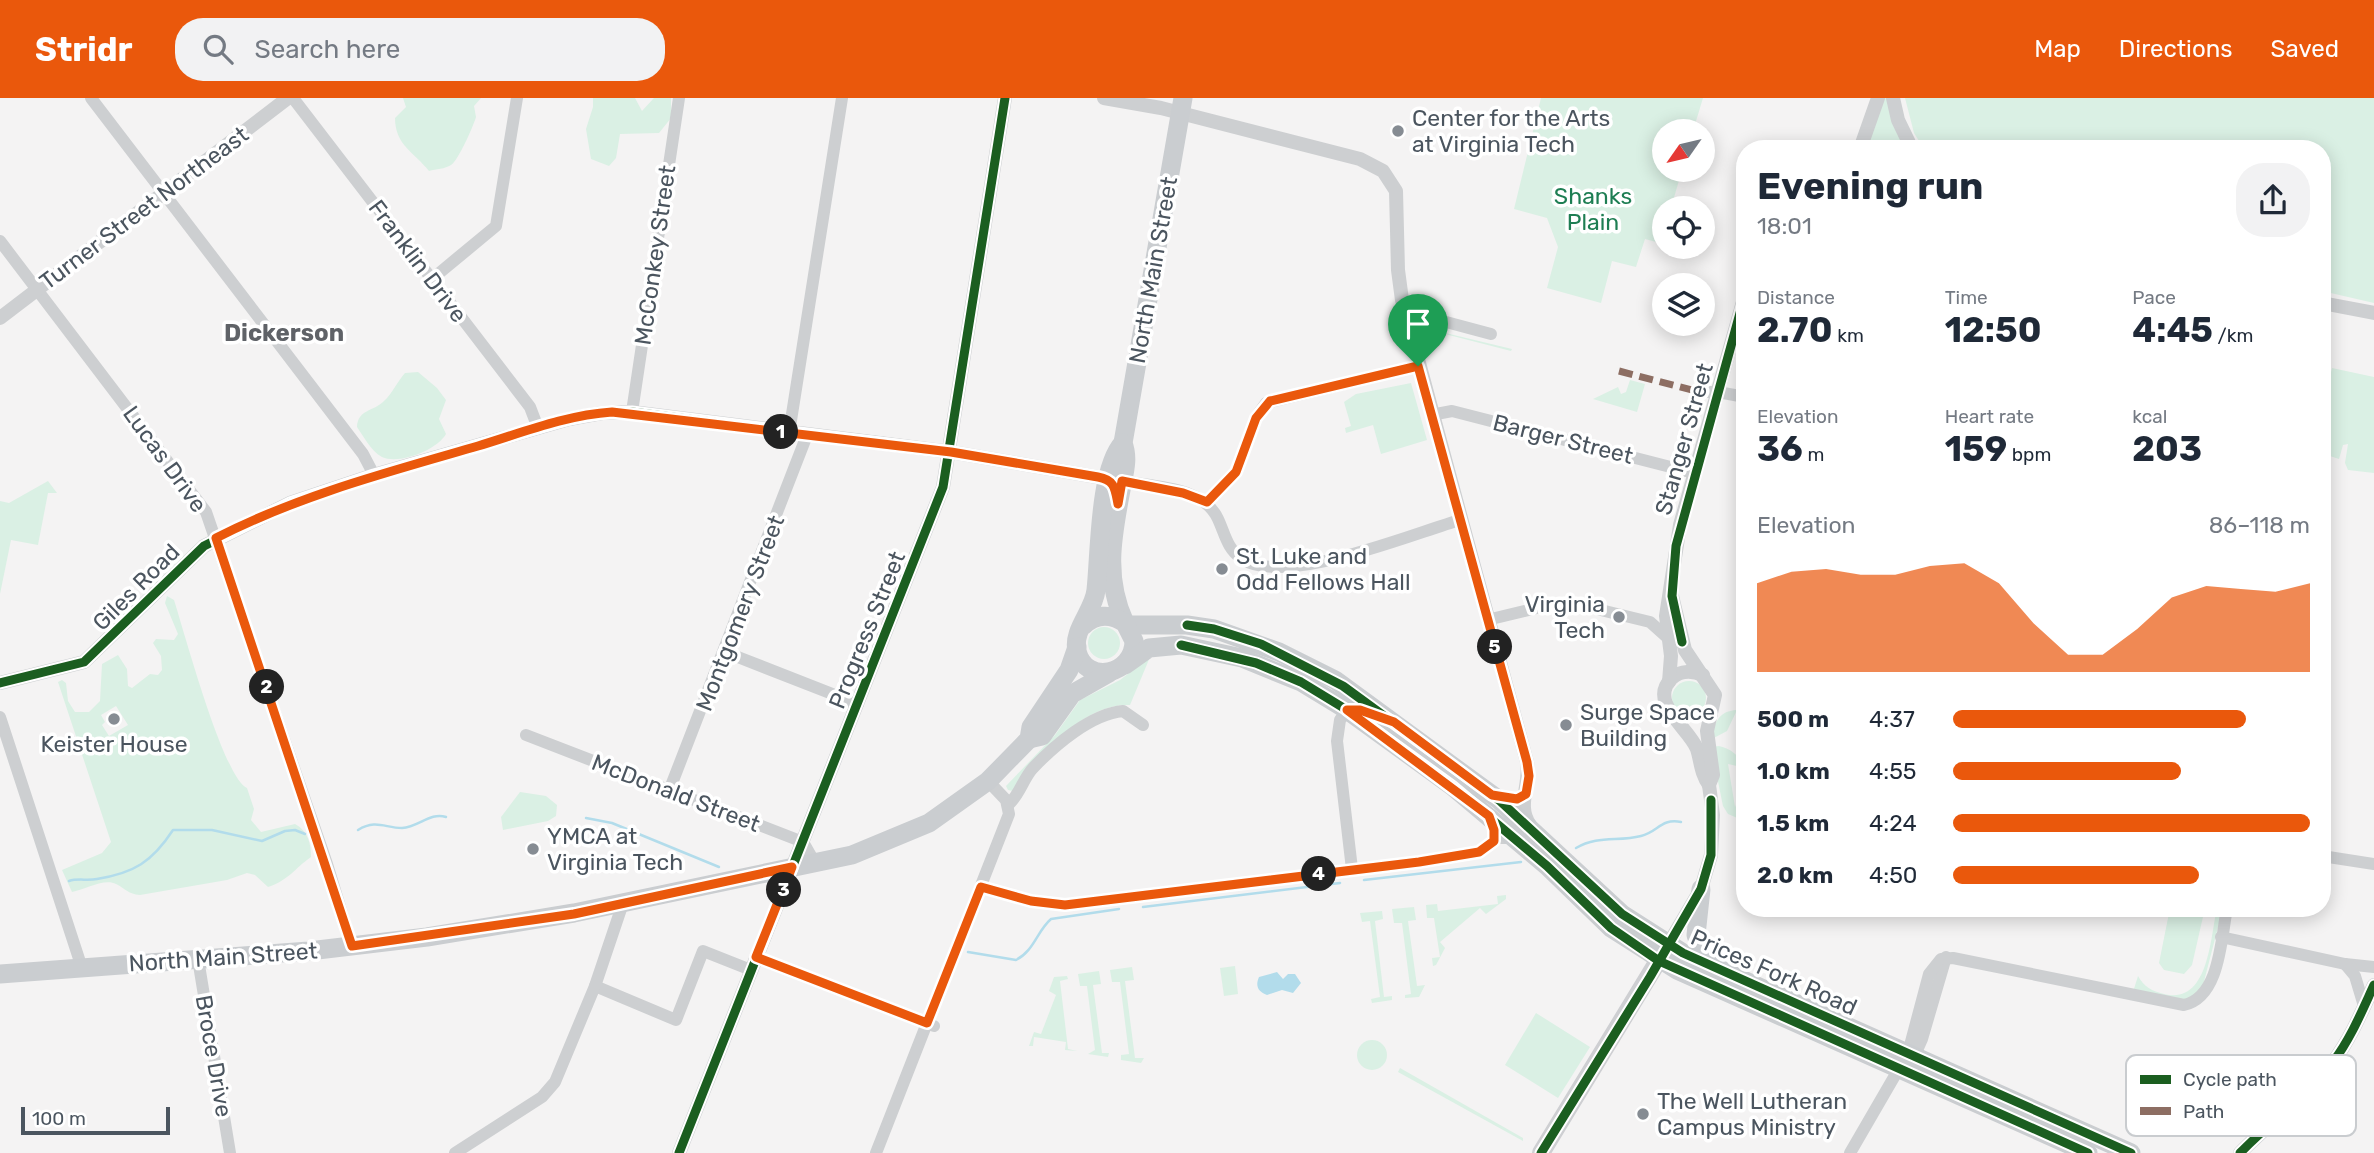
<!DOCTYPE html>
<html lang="en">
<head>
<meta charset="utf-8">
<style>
	body { margin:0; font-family:Rubik,sans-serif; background:#f2f2f3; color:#1f2937; height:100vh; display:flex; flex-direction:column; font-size:26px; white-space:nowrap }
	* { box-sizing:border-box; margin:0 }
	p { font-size:23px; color:#747a83 }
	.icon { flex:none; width:38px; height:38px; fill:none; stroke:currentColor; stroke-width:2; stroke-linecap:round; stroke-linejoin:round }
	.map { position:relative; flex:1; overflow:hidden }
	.panel { position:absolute; left:1736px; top:42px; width:595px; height:777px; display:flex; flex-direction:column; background:#fff; border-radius:28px; box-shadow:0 4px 18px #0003 }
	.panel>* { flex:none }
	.needle { width:46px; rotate:236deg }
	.tools { position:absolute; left:1652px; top:21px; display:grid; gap:14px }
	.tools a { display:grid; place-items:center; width:63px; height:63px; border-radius:50%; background:#fff; box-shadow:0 4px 18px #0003; font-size:35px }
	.scale { position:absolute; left:21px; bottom:18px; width:149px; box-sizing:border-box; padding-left:7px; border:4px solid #4b555f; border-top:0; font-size:19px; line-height:24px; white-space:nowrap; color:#4b555f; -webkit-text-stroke:5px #fff; paint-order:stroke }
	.pin { position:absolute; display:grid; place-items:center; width:60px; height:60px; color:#fff; margin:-72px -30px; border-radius:50% 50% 50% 0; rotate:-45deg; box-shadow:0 0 7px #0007 }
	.pin .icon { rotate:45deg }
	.km { position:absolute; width:35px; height:35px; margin:-18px; border-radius:50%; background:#222; color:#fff; font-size:19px; line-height:35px; text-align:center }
	.round { display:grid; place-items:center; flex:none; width:74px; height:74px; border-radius:28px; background:#f2f2f3 }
	.head { display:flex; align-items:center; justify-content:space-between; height:119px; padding:0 21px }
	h1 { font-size:38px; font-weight:700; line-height:52px }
	.figures { display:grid; grid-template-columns:repeat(3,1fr); gap:10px; height:119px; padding:7px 21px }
	.figures div { display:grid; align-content:center }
	.figures b { font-size:35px; font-weight:700 }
	.figures small { font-size:19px; font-weight:400 }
	.figures p { font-size:19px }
	.chart { height:196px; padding:14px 21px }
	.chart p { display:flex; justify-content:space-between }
	.chart svg { width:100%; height:126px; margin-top:7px; fill:#ea580c; opacity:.7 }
	ul { padding:0 21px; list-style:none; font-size:23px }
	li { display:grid; grid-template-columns:112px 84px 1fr; align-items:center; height:52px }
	li i { height:18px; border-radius:9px; background:#ea580c }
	header { display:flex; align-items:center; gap:42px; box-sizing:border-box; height:98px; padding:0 35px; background:#ea580c; color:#fff }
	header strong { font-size:33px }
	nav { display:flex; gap:38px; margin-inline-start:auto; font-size:24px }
	.search { width:490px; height:63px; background:#f2f2f3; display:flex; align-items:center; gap:18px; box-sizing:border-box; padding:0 24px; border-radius:28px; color:#747a83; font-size:26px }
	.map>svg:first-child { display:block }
	.green { fill:#daf0e4; fill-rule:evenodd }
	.water { fill:#b2dceb }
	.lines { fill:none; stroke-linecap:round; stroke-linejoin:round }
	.stream { stroke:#b2dceb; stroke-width:2.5 }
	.minor { stroke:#cdcfd1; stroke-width:12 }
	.tertiary { stroke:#cdcfd1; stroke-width:14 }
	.secondary { stroke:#cecfd2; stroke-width:18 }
	.primary { stroke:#cacdd0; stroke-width:19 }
	.quiet { stroke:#8d6e63; stroke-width:7; stroke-dasharray:14 7; stroke-linecap:butt }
	.cycleway-casing { stroke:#fff; stroke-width:13 }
	.cycleway { stroke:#1b5e20; stroke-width:9 }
	.route-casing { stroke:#fff; stroke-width:14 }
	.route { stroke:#ea580c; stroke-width:9 }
	.poi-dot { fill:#868c93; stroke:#fff; stroke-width:2.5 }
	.labels { text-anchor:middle; stroke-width:7; stroke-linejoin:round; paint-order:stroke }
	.poi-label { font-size:23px; fill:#4b555f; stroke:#fff; text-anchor:start }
	.park-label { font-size:23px; fill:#1e7e53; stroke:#fff }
	.street-label { font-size:23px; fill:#4b555f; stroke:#fff }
	.neighbourhood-label { font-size:24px; font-weight:bold; fill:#5f6267; stroke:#fff }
	.key { fill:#fff; stroke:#c9cccf; stroke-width:2 }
	.key-label { font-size:19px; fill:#4b555f }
</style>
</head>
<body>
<header>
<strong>Stridr</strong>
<div class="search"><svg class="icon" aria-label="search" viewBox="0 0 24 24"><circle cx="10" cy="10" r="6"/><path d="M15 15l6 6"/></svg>Search here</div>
<nav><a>Map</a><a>Directions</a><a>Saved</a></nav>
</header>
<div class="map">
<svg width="2374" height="1055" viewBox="0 0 2374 1055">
	<rect width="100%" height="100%" fill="#f4f3f3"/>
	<g class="green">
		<path d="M403 0H481L474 8 476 19C473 29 458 63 451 67 445 71 436 71 429 73 414 54 395 47 395 20L406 9Z"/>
		<path d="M593 0H635L642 13 654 0H671V20L659 35 620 36 616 60 609 68 591 61 586 31 593 9Z"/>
		<path d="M1541 0H1703L1693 33H1664V72H1682L1671 110H1664L1663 140H1658L1656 144 1645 141 1636 169 1612 163 1601 205 1547 190 1558 149 1547 120 1514 111Z"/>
		<path d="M1883 0H1888L1903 51H1866Z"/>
		<path d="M1905 0H2374V205L2322 193V51H1924L1914 35Z"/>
		<path d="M1425 230 1433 232 1512 251 1511 253 1441 235 1429 240 1426 251 1421 236Z"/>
		<path d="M2332 270 2374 279V375L2348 372 2345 365 2348 346 2343 347 2339 361 2327 357 2326 365 2322 364V288L2329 282Z"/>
		<path d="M418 274 437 290 446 302 439 321 446 336C437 352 399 367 382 359 371 353 364 339 357 329 358 311 373 314 384 303 392 296 397 284 405 275Z"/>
		<path d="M1630 282 1645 286 1637 314 1593 301 1618 289 1621 296 1626 294Z"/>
		<path d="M1411 285 1427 342 1381 356 1373 327 1346 335 1345 330 1351 328 1344 304 1356 296Z"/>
		<path d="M48 383 57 395H48L38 447 11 442 0 496V403L9 405Z"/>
		<path d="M167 498 174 502C184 533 224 681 247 690L254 711 251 722 261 734 295 726C308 733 311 745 311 759 294 771 289 782 268 789L255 777 247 775 227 782 140 797C128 796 126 791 116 786 104 780 84 792 72 794L62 772 102 755 111 744 58 584 62 582 66 585 68 603 75 614H89L100 603 102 566 118 557 127 571 128 588 132 590 150 576 158 577 162 572 161 558 153 545 156 541 174 542 178 536 165 505ZM116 608 128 627 109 638 102 627 105 624 101 617Z"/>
		<circle cx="1104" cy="545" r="16"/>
		<path d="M1150 559 1130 607C1083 605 1038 658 1013 693L1008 692 1006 688 1055 637 1080 602 1120 582Z"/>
		<circle cx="1689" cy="600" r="17"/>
		<path d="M1737 612 1727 633 1710 642C1715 626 1717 613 1737 612Z"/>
		<path d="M1719 648C1753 655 1747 695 1742 722L1728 716 1723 708 1711 649ZM1728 666 1737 668 1740 698 1735 709Z"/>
		<path d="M520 694 546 698 557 707 556 718 548 723 503 732 501 719Z"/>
		<path d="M1506 797V801L1486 816 1480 810 1440 844 1445 850 1436 867 1433 868 1432 860 1440 859 1434 820H1427L1426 807 1437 806 1438 813 1498 806 1497 798Z"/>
		<path d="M1414 809 1416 822 1408 823 1417 888 1425 887 1419 899 1405 900V897L1411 896 1402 825H1394L1392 811Z"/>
		<path d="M2170 810H2205L2192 867 2184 876 2164 872 2159 865Z"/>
		<path d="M2217 810H2223L2202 891 2187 902 2133 894 2138 878C2144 889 2152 893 2164 896 2209 907 2210 840 2217 810Z"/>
		<path d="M1382 813 1383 821 1375 823 1384 899 1392 898V902L1372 905 1371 901 1380 899 1370 823 1362 824 1360 815Z"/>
		<path d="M1235 868 1238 896 1224 898 1220 870Z"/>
		<path d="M1132 869 1134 882 1125 883 1135 960H1144L1141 965 1121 962V957L1129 956 1120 884H1112L1110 872Z"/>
		<path d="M1099 873 1101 886 1093 887 1102 955H1109L1108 959 1088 956 1095 952 1087 888H1080L1078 876Z"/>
		<path d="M1067 878 1068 881 1060 883 1068 951 1077 953 1065 952 1066 944 1034 939 1033 948H1029L1034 934 1041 936 1056 897 1049 893 1054 879Z"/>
		<path d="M1536 915 1590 949 1558 1000 1505 967Z"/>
		<circle cx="1372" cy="957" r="15"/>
		<path d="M1400 970 1523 1040V1043L1398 974Z"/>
	</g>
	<path class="water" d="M1277 874 1283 881 1288 876H1295L1301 885 1293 895 1282 892 1267 897C1258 894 1255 888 1259 879Z"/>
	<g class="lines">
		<g class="stream">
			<path d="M586 720 612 725 719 769"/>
			<path d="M358 732C376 721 385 730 402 730 419 729 430 714 446 719"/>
			<path d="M1576 750C1598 737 1618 744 1641 738 1658 734 1661 720 1681 724"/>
			<path d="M1364 782 1521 764"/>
			<path d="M69 783C78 780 87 783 97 781 134 775 152 764 173 732H212L262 743 285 733 295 732 305 736"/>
			<path d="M1143 809 1340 785"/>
			<path d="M968 854 1016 862C1034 853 1037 833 1051 821L1119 811"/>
		</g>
		<g class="minor">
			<path d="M91 0 363 356 374 377"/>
			<path d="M293 0 530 309 538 330"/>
			<path d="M0 143 206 414 327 766 352 848"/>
			<path d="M432 181 496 128 517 0"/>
			<path d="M1405 213 1491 236"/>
			<path d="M1700 294H1718L1745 299"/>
			<path d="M632 314 679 0"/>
			<path d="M1431 317 1452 313 1694 375"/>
			<path d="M789 335 842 0"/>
			<path d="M1122 383C1154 389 1203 388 1218 421 1225 436 1227 451 1242 461 1285 489 1411 436 1460 422"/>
			<path d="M1207 404 1236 374 1256 319 1266 305 1418 268"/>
			<path d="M1487 522 1549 507 1576 506 1650 524 1669 541"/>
			<path d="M725 554 858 606"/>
			<path d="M1347 612 1340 622 1337 643 1352 771"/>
			<path d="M0 619 82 870"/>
			<path d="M526 637 803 744 815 765"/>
			<path d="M669 693 807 337"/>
			<path d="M1009 706C1020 696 1023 681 1033 670 1055 647 1091 616 1123 613L1143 627"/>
			<path d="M2322 758 2374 766"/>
			<path d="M981 789 1031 803 1065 807 1419 764 1479 754 1498 740H1514"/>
			<path d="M2221 839 2345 866 2374 869"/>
			<path d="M756 859 934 928"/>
			<path d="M198 861 230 1055"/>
			<path d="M2345 866 2355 878 2364 908"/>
			<path d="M595 888 676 922 703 853 751 872"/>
			<path d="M1908 955 1918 950 1922 941 1946 859"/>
			<path d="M455 1055 542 999 555 984 595 888 623 805"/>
			<path d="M876 1055 1009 716 1006 702 988 683"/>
			<path d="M1850 1055 1908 955 1929 876 1941 861 1953 860 2184 907C2220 899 2221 841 2227 810"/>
		</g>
		<g class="tertiary">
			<path d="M1104 0 1161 10 1360 61 1383 73 1396 93 1398 172 1402 202 1527 664C1531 686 1516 708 1530 727"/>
			<path d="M1893 0 1898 22 1912 51"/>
			<path d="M1860 51 1878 0"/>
			<path d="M2322 205 2374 215"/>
			<path d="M0 220 288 0"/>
			<path d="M1703 577C1693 573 1681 572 1672 580 1647 604 1689 630 1697 651 1701 664 1701 676 1709 687"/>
			<path d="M1669 584 1671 558 1666 518 1680 427 1745 197"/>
			<path d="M0 585 84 564 204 448 290 405 374 377 569 321 602 315 632 314 951 354 1109 381"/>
			<path d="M1668 847 1701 791 1711 757 1713 717 1709 687 1713 677 1707 633 1715 597 1685 552 1672 498"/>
			<path d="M679 1055 943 389 1005 0"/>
			<path d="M2240 1055C2270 1024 2307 998 2333 964 2351 940 2362 913 2374 887"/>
		</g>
		<path class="secondary" d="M1541 1055 1666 850"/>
		<g class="primary">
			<path d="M1125 525C1104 480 1112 439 1121 392 1124 375 1129 361 1123 345L1183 0"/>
			<path d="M1127 527H1187L1214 531 1279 554 1335 582 1499 702 1622 816 1683 855 2131 1055"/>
			<path d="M1083 528C1095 516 1110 515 1125 525L1134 543C1134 577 1086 588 1077 553 1072 532 1094 513 1096 492 1100 455 1099 371 1123 345"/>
			<path d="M1125 567 1149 550 1181 547 1242 560 1301 584 1347 612 1452 688 1547 768 1611 830 1677 872 2088 1055"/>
			<path d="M1029 641 1042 638 1072 596 1109 575"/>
			<path d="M1701 791 1696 837 1699 846 1717 866"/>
			<path d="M0 876 309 853 427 839 574 815 852 757 929 725 988 683 1029 641 1031 629 1069 572 1077 549"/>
		</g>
		<path class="quiet" d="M1619 273 1700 294"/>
		<g class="cycleway-casing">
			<g id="cycleway">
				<path d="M1187 527 1214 531 1261 546 1343 588 1499 702 1622 816 1683 855 2131 1055"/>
				<path d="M1682 544 1672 498 1676 448 1745 197"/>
				<path d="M1181 547 1256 565 1301 584 1347 612 1452 688 1547 768 1611 830 1659 863 2088 1055"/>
				<path d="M0 585 84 564 204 448 290 405 374 377 569 321 602 315 632 314 951 354"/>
				<path d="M679 1055 943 389 1005 0"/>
				<path d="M1541 1055 1650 879 1701 791 1711 757V702"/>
				<path d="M2240 1055C2270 1024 2307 998 2333 964 2351 940 2362 913 2374 887"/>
			</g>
		</g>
		<use href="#cycleway" class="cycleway"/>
	</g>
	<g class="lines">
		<g class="route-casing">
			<path id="route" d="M1418 268 1527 664 1529 678 1526 696 1517 701 1492 697 1394 624 1360 612H1347L1489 718 1494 732V743L1479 754 1419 764 1065 807 1031 803 981 789 927 925 756 859 792 769 574 816 352 848 216 440C300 397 388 374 478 348 521 335 566 317 612 314L951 354 1098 379C1115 382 1115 391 1118 406L1122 383 1183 395 1207 404 1236 374 1256 320 1270 303Z"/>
		</g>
		<use href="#route" class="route"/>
	</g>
	<g class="poi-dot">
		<circle cx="1398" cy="33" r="7"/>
		<circle cx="1222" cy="471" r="7"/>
		<circle cx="1619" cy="519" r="7"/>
		<circle cx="114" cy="621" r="7"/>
		<circle cx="1566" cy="627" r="7"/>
		<circle cx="533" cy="751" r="7"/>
		<circle cx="1643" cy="1016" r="7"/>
	</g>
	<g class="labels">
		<g class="poi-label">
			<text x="1412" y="28">Center for the Arts<tspan x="1412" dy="26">at Virginia Tech</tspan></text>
			<text x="1236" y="466">St. Luke and<tspan x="1236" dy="26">Odd Fellows Hall</tspan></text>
			<text x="1605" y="514" text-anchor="end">Virginia<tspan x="1605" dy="26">Tech</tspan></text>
			<text x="1580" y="622">Surge Space<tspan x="1580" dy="26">Building</tspan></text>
			<text x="114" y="654" text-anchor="middle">Keister House</text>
			<text x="547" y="746">YMCA at<tspan x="547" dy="26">Virginia Tech</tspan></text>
			<text x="1657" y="1011">The Well Lutheran<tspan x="1657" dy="26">Campus Ministry</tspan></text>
		</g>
		<g class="park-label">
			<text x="1593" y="106">Shanks<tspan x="1593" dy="26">Plain</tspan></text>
		</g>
		<g class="street-label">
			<text transform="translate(144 110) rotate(-37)" y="8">Turner Street Northeast</text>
			<text transform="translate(655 157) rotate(-82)" y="8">McConkey Street</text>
			<text transform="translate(418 163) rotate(53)" y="8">Franklin Drive</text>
			<text transform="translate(1153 172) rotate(-80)" y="8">North Main Street</text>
			<text transform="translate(1563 341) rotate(14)" y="8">Barger Street</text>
			<text transform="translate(1684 341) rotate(-74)" y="8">Stanger Street</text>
			<text transform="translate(165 361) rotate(54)" y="8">Lucas Drive</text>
			<text transform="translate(136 489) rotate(-45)" y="8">Giles Road</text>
			<text transform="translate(740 515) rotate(-69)" y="8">Montgomery Street</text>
			<text transform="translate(867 532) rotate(-68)" y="8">Progress Street</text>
			<text transform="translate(676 695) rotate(21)" y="8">McDonald Street</text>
			<text transform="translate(223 859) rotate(-4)" y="8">North Main Street</text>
			<text transform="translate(1774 874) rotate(24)" y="8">Prices Fork Road</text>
			<text transform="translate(214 958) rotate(80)" y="8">Broce Drive</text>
		</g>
		<g class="neighbourhood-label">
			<text x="284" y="243">Dickerson</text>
		</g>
	</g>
	<rect x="2126" y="957" width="230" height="81" rx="10" class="key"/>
	<rect x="2140" y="977" width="31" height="9" fill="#1b5e20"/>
	<rect x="2140" y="1009" width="31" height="8" fill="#8d6e63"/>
	<g class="key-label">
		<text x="2183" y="988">Cycle path</text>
		<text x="2183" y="1020">Path</text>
	</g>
</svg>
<div class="tools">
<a><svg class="needle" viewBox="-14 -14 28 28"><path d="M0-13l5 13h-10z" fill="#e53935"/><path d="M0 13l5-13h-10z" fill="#747a83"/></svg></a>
<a><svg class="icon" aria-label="locate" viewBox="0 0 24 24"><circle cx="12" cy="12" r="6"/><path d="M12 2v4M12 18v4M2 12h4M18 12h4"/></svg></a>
<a><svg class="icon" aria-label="layers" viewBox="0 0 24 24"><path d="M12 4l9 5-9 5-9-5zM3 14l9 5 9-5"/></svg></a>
</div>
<div class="scale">100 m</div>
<div class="pin" style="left:1418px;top:268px;background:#1e9e55"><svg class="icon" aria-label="arrive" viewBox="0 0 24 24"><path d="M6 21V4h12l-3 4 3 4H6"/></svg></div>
<b class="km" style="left:781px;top:334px">1</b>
<b class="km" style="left:267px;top:589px">2</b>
<b class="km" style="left:784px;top:792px">3</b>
<b class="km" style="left:1319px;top:776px">4</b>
<b class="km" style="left:1495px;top:549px">5</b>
<section class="panel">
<div class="head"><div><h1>Evening run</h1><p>18:01</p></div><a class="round"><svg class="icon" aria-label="share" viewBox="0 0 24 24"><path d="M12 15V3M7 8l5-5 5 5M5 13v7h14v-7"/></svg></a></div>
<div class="figures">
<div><p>Distance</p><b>2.70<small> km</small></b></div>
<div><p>Time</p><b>12:50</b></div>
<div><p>Pace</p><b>4:45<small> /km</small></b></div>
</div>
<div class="figures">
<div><p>Elevation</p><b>36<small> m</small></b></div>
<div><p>Heart rate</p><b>159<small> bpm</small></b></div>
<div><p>kcal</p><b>203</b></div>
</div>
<div class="chart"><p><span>Elevation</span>86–118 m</p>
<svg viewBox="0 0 160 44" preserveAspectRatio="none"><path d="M0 44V13L10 9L20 8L30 10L40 10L50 7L60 6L70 13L80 27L90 38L100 38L110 29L120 18L130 14L140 15L150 16L160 13V44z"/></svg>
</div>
<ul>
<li><b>500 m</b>4:37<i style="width:82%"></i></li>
<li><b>1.0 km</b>4:55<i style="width:64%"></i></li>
<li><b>1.5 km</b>4:24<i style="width:100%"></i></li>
<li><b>2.0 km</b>4:50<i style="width:69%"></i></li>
</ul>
</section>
</div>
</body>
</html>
